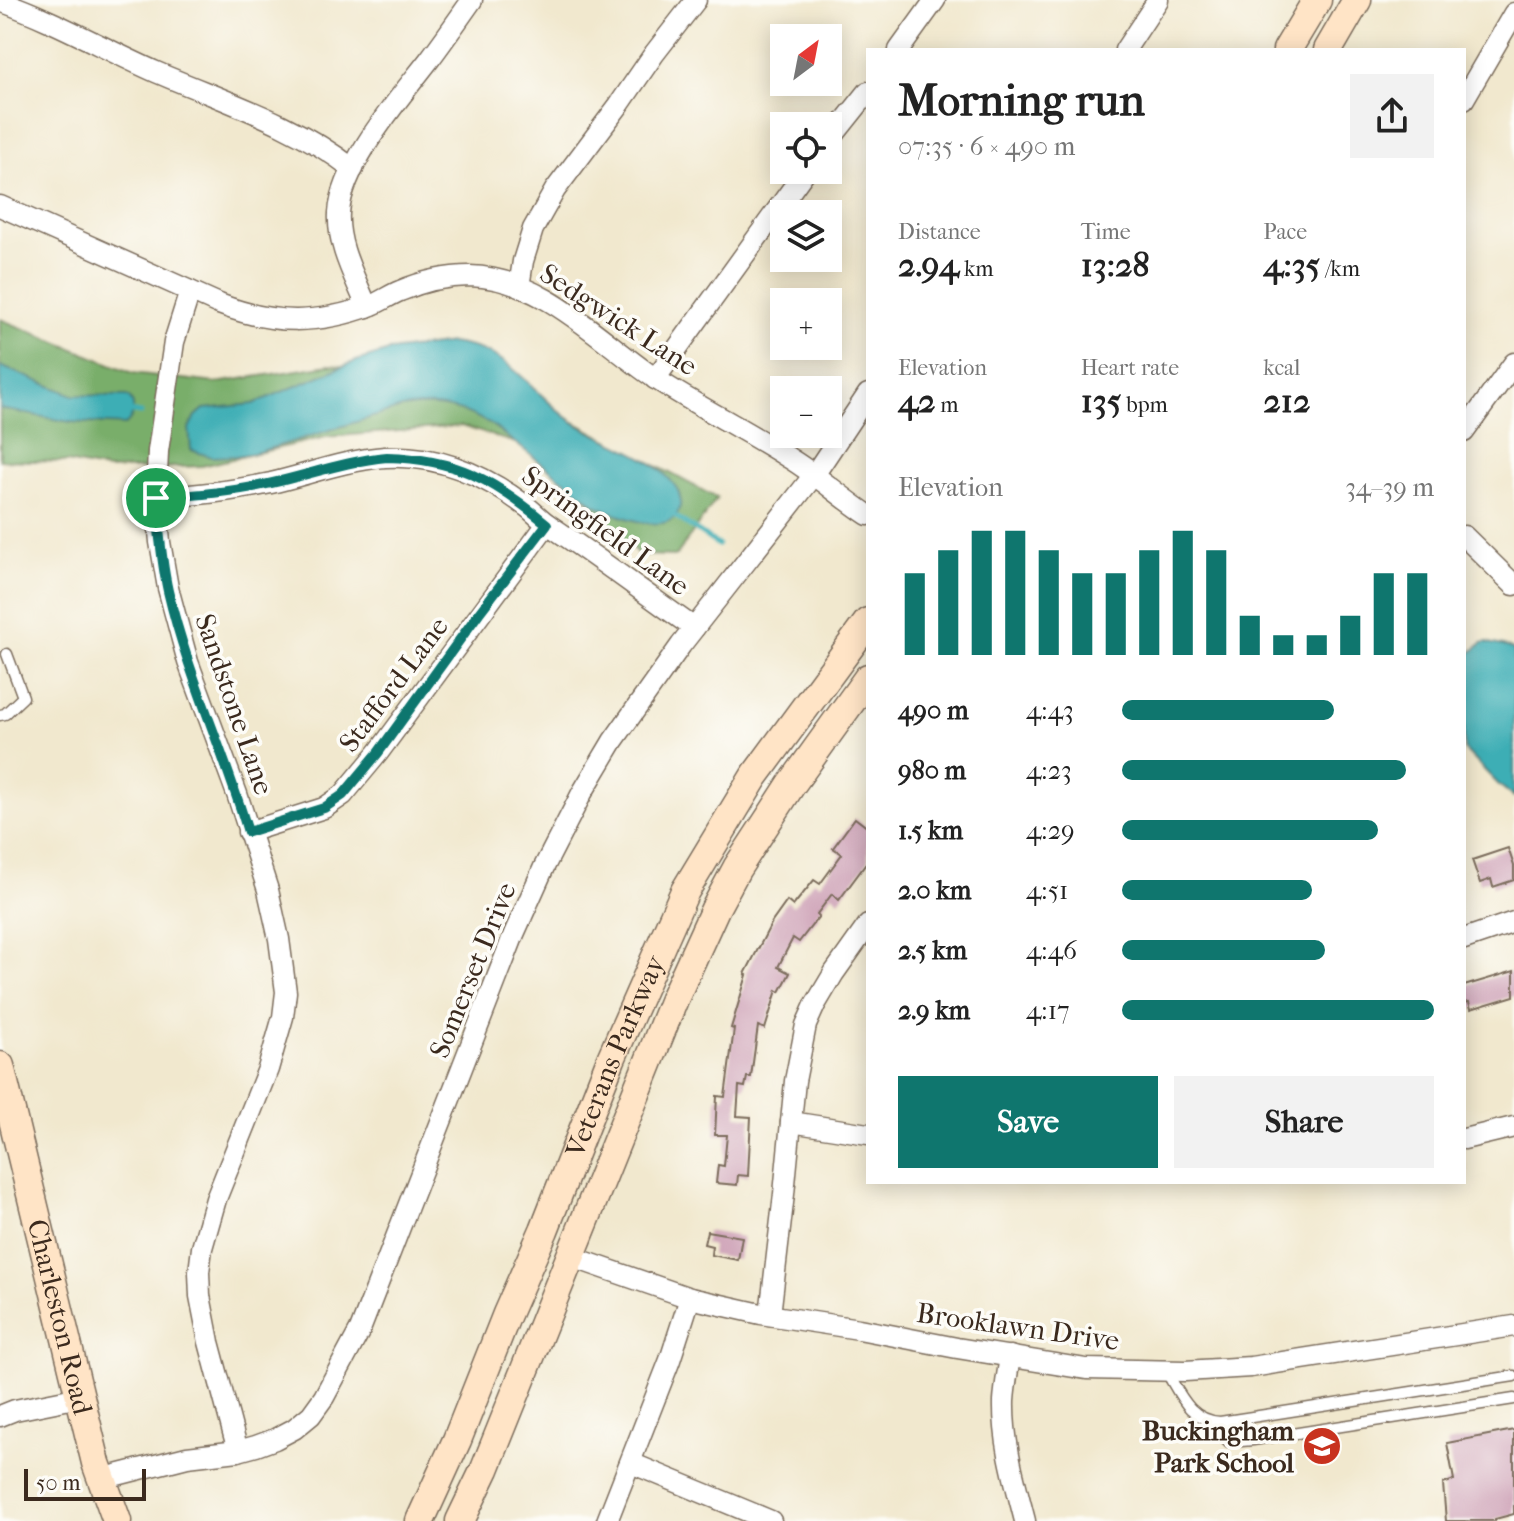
<!DOCTYPE html>
<html lang="en">
<head>
<meta charset="utf-8">
<style>
	body { margin:0; font-family:"IM FELL French Canon",serif; background:#f2f2f2; color:#222; height:100vh; display:flex; flex-direction:column; font-size:30px; white-space:nowrap }
	* { box-sizing:border-box; margin:0 }
	p { font-size:26px; color:#767676 }
	.icon { flex:none; width:44px; height:44px; fill:none; stroke:currentColor; stroke-width:2; stroke-linecap:round; stroke-linejoin:round }
	.map { position:relative; flex:1; overflow:hidden }
	.sheet { position:absolute; left:866px; top:48px; width:600px; height:1136px; display:flex; flex-direction:column; background:#fff; border-radius:0px; box-shadow:0 4px 20px #0003 }
	.sheet>* { flex:none }
	.needle { width:52px; rotate:32deg }
	.fabs { position:absolute; left:770px; top:24px; display:grid; gap:16px }
	.fabs a { display:grid; place-items:center; width:72px; height:72px; border-radius:0px; background:#fff; box-shadow:0 4px 20px #0003; font-size:40px }
	.scale { position:absolute; left:24px; bottom:20px; width:122px; box-sizing:border-box; padding-left:8px; border:4px solid #3b2a1e; border-top:0; font-size:22px; line-height:28px; white-space:nowrap; color:#3b2a1e; -webkit-text-stroke:6px #fdfcf7; paint-order:stroke }
	.pin { position:absolute; display:grid; place-items:center; width:68px; height:68px; color:#fff; margin:-34px; border:4px solid #fff; border-radius:50%; box-shadow:0 2px 8px #0007 }
	.round { display:grid; place-items:center; flex:none; width:84px; height:84px; border-radius:0px; background:#f2f2f2 }
	.head { display:flex; align-items:center; justify-content:space-between; height:136px; padding:0 32px }
	h1 { font-size:44px; font-weight:800; line-height:60px }
	.stats { display:grid; grid-template-columns:repeat(3,1fr); gap:12px; height:136px; padding:8px 32px }
	.stats div { display:grid; align-content:center }
	.stats b { font-size:34px; font-weight:800 }
	.stats small { font-size:22px; font-weight:400 }
	.stats p { font-size:22px }
	.chart { height:224px; padding:16px 32px }
	.chart p { display:flex; justify-content:space-between }
	.chart svg { width:100%; height:144px; margin-top:8px; stroke:#0f766e; stroke-width:6 }
	.button { display:flex; gap:16px; margin-top:auto; padding:16px 32px }
	.button a { flex:1; height:92px; border-radius:0px; background:#0f766e; color:#fff; font-size:32px; font-weight:800; line-height:92px; text-align:center }
	.button a+a { background:#f2f2f2; color:#222 }
	ul { padding:0 32px; list-style:none; font-size:26px }
	li { display:grid; grid-template-columns:128px 96px 1fr; align-items:center; height:60px }
	li i { height:20px; border-radius:10px; background:#0f766e }
	.map>svg:first-child { display:block }
	.forest { fill:#79ae6b; stroke:#5a6c44; stroke-width:2 }
	.water { fill:#3caeb5; stroke:#3c6c6a; stroke-width:2 }
	.lines { fill:none; stroke-linecap:round; stroke-linejoin:round }
	.stream { stroke:#3caeb5; stroke-width:5 }
	.building { fill:#cda0b6 }
	.lane-casing { stroke:#7b6c5c; stroke-width:13 }
	.street-casing { stroke:#7b6c5c; stroke-width:23 }
	.secondary-casing { stroke:#7b6c5c; stroke-width:31 }
	.lane { stroke:#fff; stroke-width:10 }
	.street { stroke:#fff; stroke-width:20 }
	.secondary { stroke:#ffe4c6; stroke-width:28 }
	.route-casing { stroke:#fff; stroke-width:16 }
	.route { stroke:#0f766e; stroke-width:10 }
	.labels { text-anchor:middle; stroke-width:7; stroke-linejoin:round; paint-order:stroke }
	.street-label { font-size:28px; fill:#3b2a1e; stroke:#fdfcf7 }
	.poi-label { font-size:28px; font-weight:bold; fill:#3b2a1e; stroke:#fdfcf7; text-anchor:end }
</style>
</head>
<body>
<div class="map">
<svg width="1514" height="1521" viewBox="0 0 1514 1521">
	<rect width="100%" height="100%" fill="#fdfcf7"/>
	<filter id="ink" filterUnits="userSpaceOnUse"><feTurbulence type="fractalNoise" baseFrequency=".0125" numOctaves="2"/><feDisplacementMap in="SourceGraphic" scale="16" xChannelSelector="R" yChannelSelector="G"/><feConvolveMatrix kernelMatrix="1 2 1 2 8 2 1 2 1" color-interpolation-filters="sRGB"/></filter>
	<filter id="wash" filterUnits="userSpaceOnUse"><feTurbulence type="fractalNoise" baseFrequency=".006" numOctaves="4" result="noise"/><feDisplacementMap in="SourceGraphic" scale="32" xChannelSelector="R" yChannelSelector="G"/><feGaussianBlur stdDeviation="1.8" result="paint"/><feColorMatrix in="noise" values="0 0 0 0 0 0 0 0 0 0 0 0 0 0 0 0 0 1.4 0 .05"/><feComposite in="paint" operator="in"/></filter>
	<g filter="url(#wash)">
		<rect width="100%" height="100%" fill="#f1e8ce"/>
		<path class="forest" d="M0 319 133 373 216 383 329 365 494 379 717 498 676 556 639 555 541 451 461 426 326 437 202 466 108 470 67 462 0 460Z"/>
		<g class="water">
			<path d="M451 343C470 346 487 350 503 361 530 380 550 408 578 425 612 445 651 453 676 487 680 493 682 502 679 510 668 539 614 514 596 505L493 426C464 408 436 402 402 408L255 453 236 456 211 457 191 450 189 428 196 416 204 409 253 404 356 361 389 351Z"/>
			<path d="M0 366 73 395 127 396C137 403 134 419 125 425L70 422 0 409Z"/>
			<path d="M1487 642C1496 646 1506 645 1514 650V797L1499 785 1464 749V659L1482 643Z"/>
		</g>
		<g class="lines">
			<g class="stream">
				<path d="M126 411 141 413"/>
				<path d="M672 514 718 545"/>
			</g>
		</g>
		<g id="blocks">
			<g class="building">
				<path d="M855 818 868 828V861L839 900 832 894 817 914 819 916 799 942 793 938 778 967 790 973 780 992 777 990 765 1029 758 1026 751 1077H747L745 1087 739 1086 737 1116 751 1117 748 1176 738 1175 737 1185 716 1183 718 1165 724 1166 727 1135H715L717 1096 725 1097 734 1029 731 1028 747 975 745 974 772 922 787 901 793 906 814 880 820 884 842 854 833 848Z"/>
				<path d="M1508 848 1514 866V880L1493 887 1491 879 1480 883 1472 860Z"/>
				<path d="M1514 971V996L1471 1009 1469 1002 1464 1003V986Z"/>
				<path d="M707 1231 742 1237 738 1260 711 1255 712 1246 704 1244Z"/>
				<path d="M1514 1430V1514L1495 1519V1521H1446L1443 1484 1454 1480 1447 1443Z"/>
			</g>
		</g>
	</g>
	<g filter="url(#ink)">
		<use href="#blocks" fill-opacity="0" stroke="#7b6c5c" stroke-width="2"/>
		<g class="lines">
			<g class="lane-casing">
				<g id="lane">
					<path d="M0 715 5 714 23 697 7 654"/>
					<path d="M1166 1371C1180 1394 1189 1420 1220 1422L1514 1376"/>
					<path d="M1208 1421 1229 1442 1253 1440 1514 1399"/>
				</g>
			</g>
			<g class="street-casing">
				<g id="street">
					<path d="M0 1C54 20 104 49 156 72 223 101 295 123 353 169"/>
					<path d="M899 50 935 0"/>
					<path d="M1125 50 1158 0"/>
					<path d="M1464 99 1514 13"/>
					<path d="M828 142 868 92"/>
					<path d="M0 206 219 304C273 325 318 325 372 305 382 301 390 295 400 291 421 282 446 276 470 276 545 278 601 343 659 381 701 408 747 431 789 458 817 475 841 497 868 515"/>
					<path d="M519 287 523 261 533 229 555 190 619 105 654 54 696 0"/>
					<path d="M190 291 174 342 158 451 156 498 160 542 168 588 188 662 237 794 268 890 279 939 286 992 283 1017 268 1069 216 1199 202 1248 199 1272 200 1296 209 1342 238 1451"/>
					<path d="M367 307C355 277 337 246 339 213 342 164 399 99 429 60 444 40 458 20 472 0"/>
					<path d="M655 379 806 170"/>
					<path d="M1464 432 1514 363"/>
					<path d="M156 498C195 495 233 491 271 483 309 474 346 460 385 457 437 454 485 475 526 506 534 512 541 520 549 525 598 558 646 594 694 628"/>
					<path d="M1464 536 1514 585"/>
					<path d="M248 832 324 808 343 795 378 753 547 524"/>
					<path d="M1464 939 1514 922"/>
					<path d="M791 1122 868 1134"/>
					<path d="M1464 1139 1514 1127"/>
					<path d="M569 1256 690 1298 761 1314 859 1329 957 1348 1086 1369 1185 1371 1251 1367 1514 1326"/>
					<path d="M770 1315 784 1194 795 1081 806 1025 815 1005 834 973 868 925"/>
					<path d="M1010 1356C1008 1371 1005 1386 1004 1401 1003 1442 1015 1481 1025 1521"/>
					<path d="M0 1416 15 1410 80 1397"/>
					<path d="M631 1463 771 1521"/>
					<path d="M101 1479 187 1457 238 1451 256 1446 275 1439 294 1429 311 1415 324 1397 360 1330 514 934 544 867 582 793 613 741 681 645 814 475 868 394"/>
					<path d="M607 1521 670 1360 690 1298"/>
				</g>
			</g>
			<g class="secondary-casing">
				<g id="secondary">
					<path d="M1287 50 1317 0"/>
					<path d="M1328 50 1357 0"/>
					<path id="s1" d="M0 1066 96 1463 117 1521"/>
					<path id="s2" d="M420 1521 457 1440 507 1314 544 1230 611 1059 685 891 754 777 868 622"/>
					<path d="M460 1521 485 1469 674 999 715 909 737 868 791 785 868 678"/>
				</g>
			</g>
			<use href="#lane" class="lane"/>
			<use href="#street" class="street"/>
			<use href="#secondary" class="secondary"/>
		</g>
	</g>
	<g class="lines" filter="url(#ink)">
		<g class="route-casing">
			<path id="route" d="M387 457C457 459 494 480 547 524L479 613 378 753 343 795 324 808 248 832C224 751 187 673 168 591 161 560 159 529 156 498 195 495 234 492 272 483 311 474 347 461 387 457Z"/>
		</g>
		<use href="#route" class="route"/>
	</g>
	<defs>
		<g id="school-disc" transform="scale(2)"><circle r="9.5" fill="#c8321e" stroke="#fdfcf7"/><path d="M0-5L7-2L0 1L-7-2ZM-4 1L0 2.5L4 1V4Q0 6-4 4Z" fill="#fff"/></g>
	</defs>
	<g fill-rule="evenodd">
		<use href="#school-disc" x="1322" y="1446"/>
	</g>
	<g class="labels">
		<g class="street-label">
			<text transform="translate(619 319) rotate(33)" y="10">Sedgwick Lane</text>
			<text transform="translate(606 530) rotate(36)" y="10">Springfield Lane</text>
			<text transform="translate(393 684) rotate(-53)" y="10">Stafford Lane</text>
			<text transform="translate(235 704) rotate(71)" y="10">Sandstone Lane</text>
			<text transform="translate(472 970) rotate(-68)" y="10">Somerset Drive</text>
			<text dy="10" stroke="none"><textPath href="#s2" startOffset="504">Veterans Parkway</textPath></text>
			<text dy="10" stroke="none"><textPath href="#s1" startOffset="258">Charleston Road</textPath></text>
			<text transform="translate(1018 1326) rotate(8)" y="10">Brooklawn Drive</text>
		</g>
		<g class="poi-label">
			<text x="1294" y="1440">Buckingham<tspan x="1294" dy="32">Park School</tspan></text>
		</g>
	</g>
</svg>
<div class="fabs">
<a><svg class="needle" viewBox="-14 -14 28 28"><path d="M0-13l5 13h-10z" fill="#e53935"/><path d="M0 13l5-13h-10z" fill="#767676"/></svg></a>
<a><svg class="icon" aria-label="locate" viewBox="0 0 24 24"><circle cx="12" cy="12" r="6"/><path d="M12 2v4M12 18v4M2 12h4M18 12h4"/></svg></a>
<a><svg class="icon" aria-label="layers" viewBox="0 0 24 24"><path d="M12 4l9 5-9 5-9-5zM3 14l9 5 9-5"/></svg></a>
<a>+</a>
<a>−</a>
</div>
<div class="scale">50 m</div>
<div class="pin" style="left:156px;top:498px;background:#1e9e55"><svg class="icon" aria-label="arrive" viewBox="0 0 24 24"><path d="M6 21V4h12l-3 4 3 4H6"/></svg></div>
<section class="sheet">
<div class="head"><div><h1>Morning run</h1><p>07:35 · 6 × 490 m</p></div><a class="round"><svg class="icon" aria-label="share" viewBox="0 0 24 24"><path d="M12 15V3M7 8l5-5 5 5M5 13v7h14v-7"/></svg></a></div>
<div class="stats">
<div><p>Distance</p><b>2.94<small> km</small></b></div>
<div><p>Time</p><b>13:28</b></div>
<div><p>Pace</p><b>4:35<small> /km</small></b></div>
</div>
<div class="stats">
<div><p>Elevation</p><b>42<small> m</small></b></div>
<div><p>Heart rate</p><b>135<small> bpm</small></b></div>
<div><p>kcal</p><b>212</b></div>
</div>
<div class="chart"><p><span>Elevation</span>34–39 m</p>
<svg viewBox="0 0 160 44" preserveAspectRatio="none"><path d="M5 44V19M15 44V12M25 44V6M35 44V6M45 44V12M55 44V19M65 44V19M75 44V12M85 44V6M95 44V12M105 44V32M115 44V38M125 44V38M135 44V32M145 44V19M155 44V19"/></svg>
</div>
<ul>
<li><b>490 m</b>4:43<i style="width:68%"></i></li>
<li><b>980 m</b>4:23<i style="width:91%"></i></li>
<li><b>1.5 km</b>4:29<i style="width:82%"></i></li>
<li><b>2.0 km</b>4:51<i style="width:61%"></i></li>
<li><b>2.5 km</b>4:46<i style="width:65%"></i></li>
<li><b>2.9 km</b>4:17<i style="width:100%"></i></li>
</ul>
<div class="button"><a>Save</a><a>Share</a></div>
</section>
</div>
</body>
</html>
